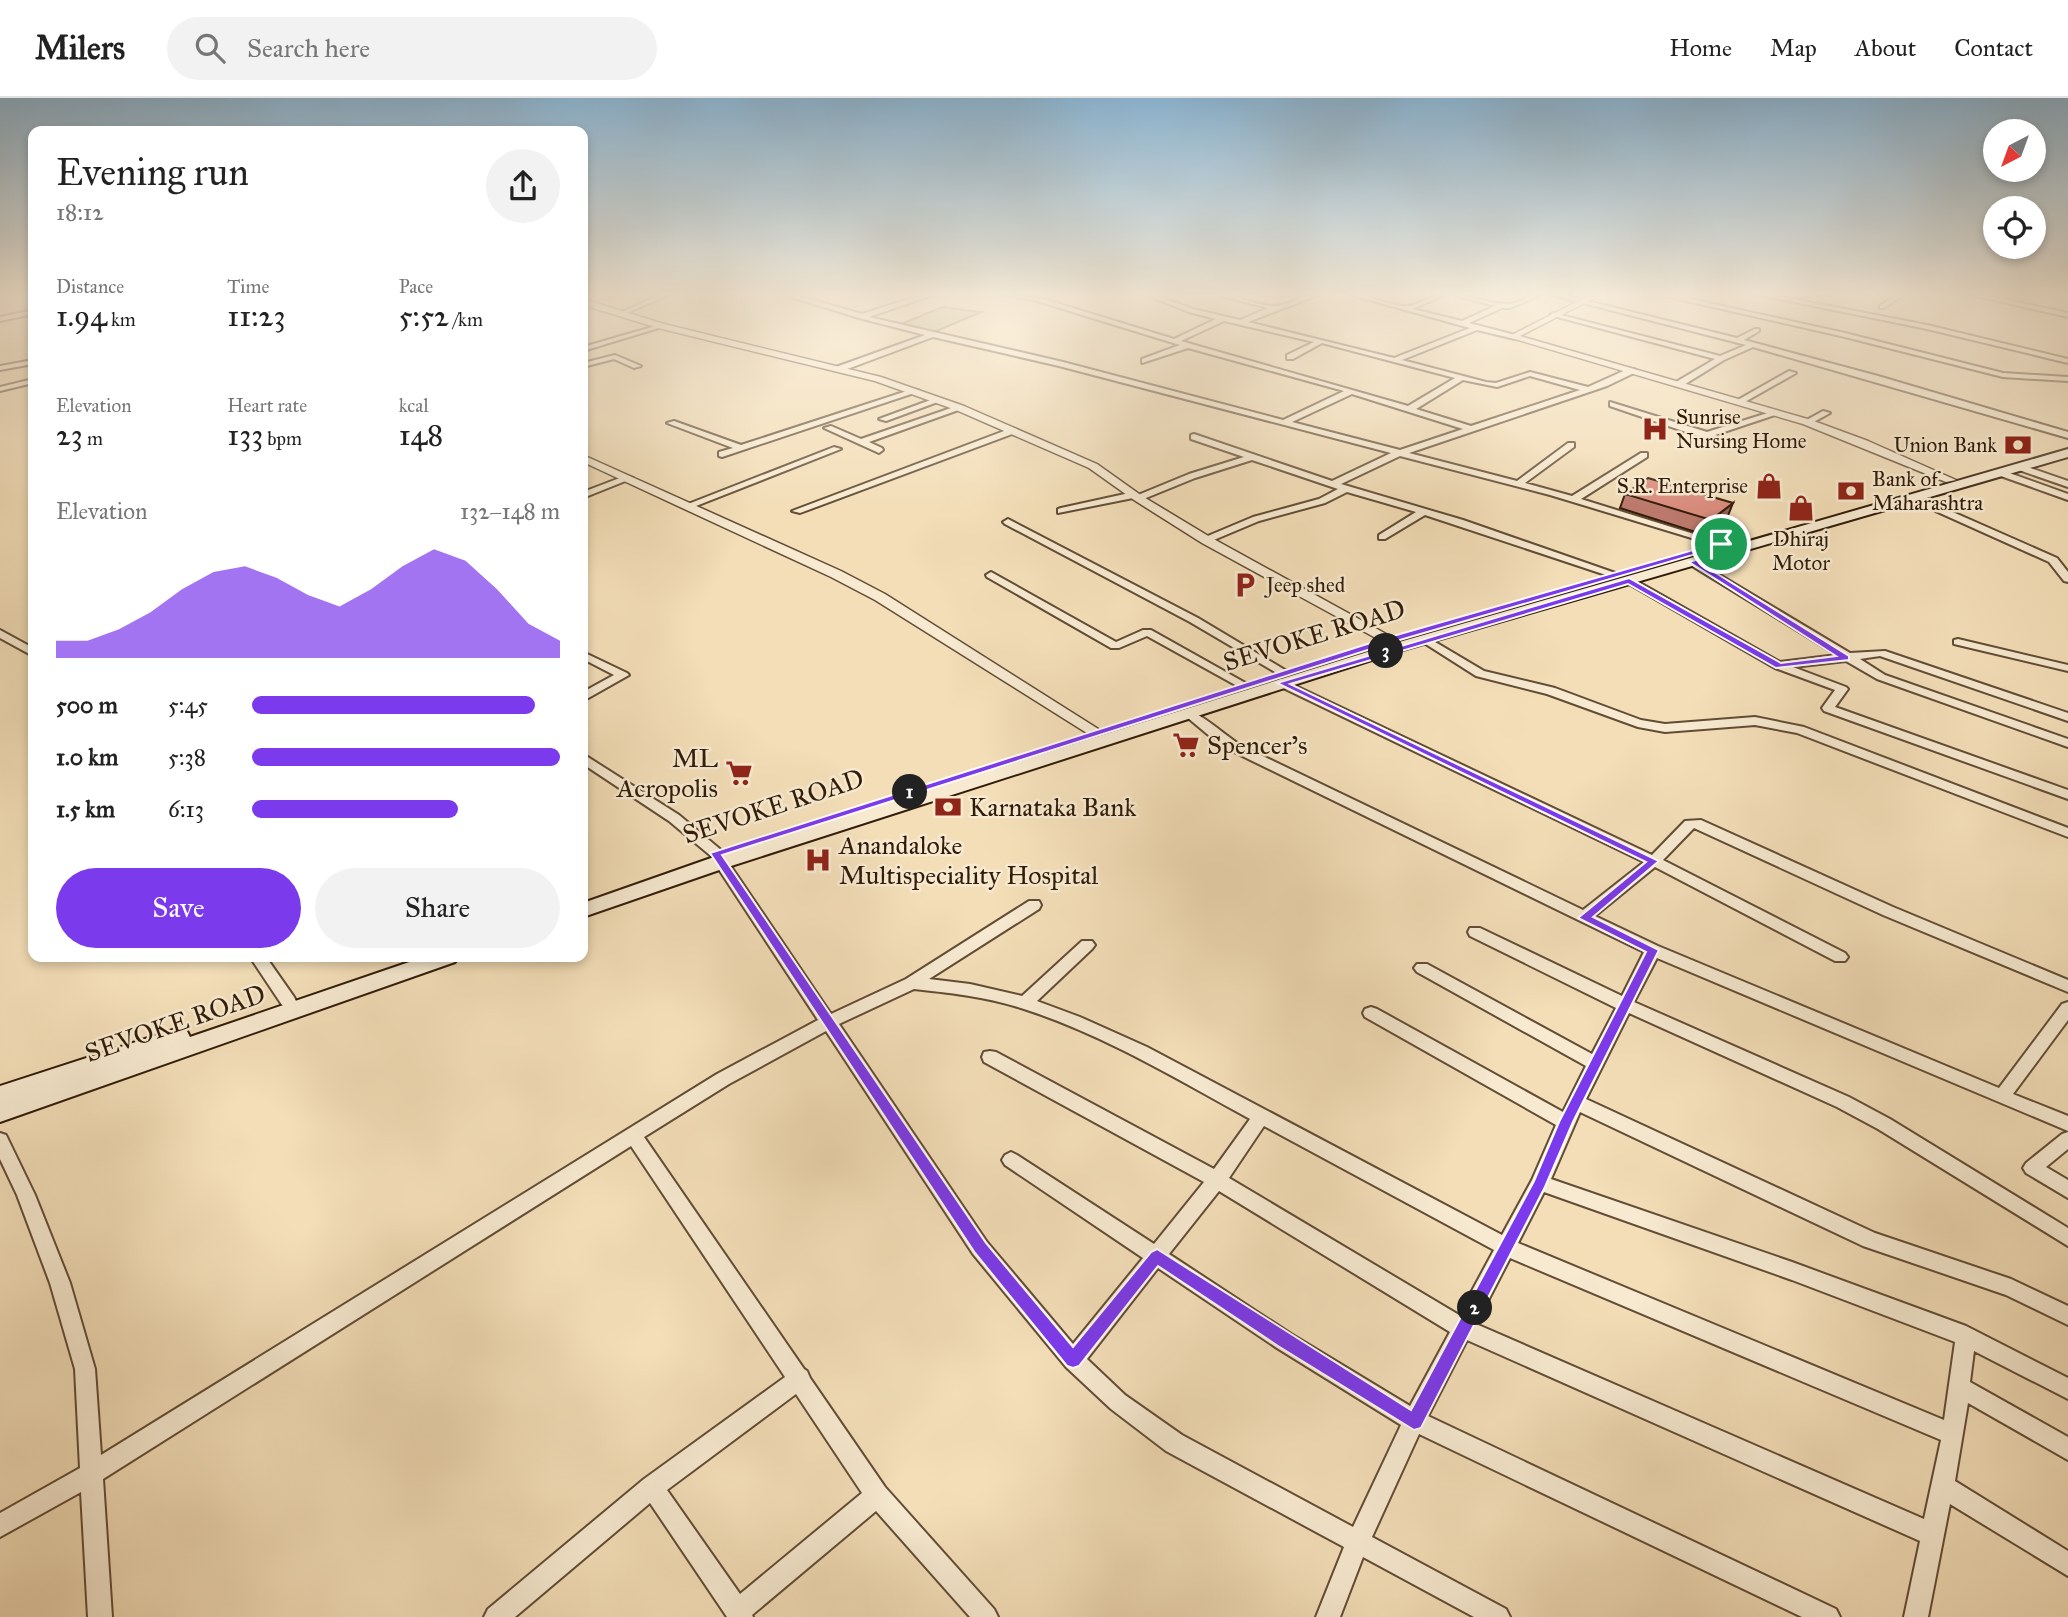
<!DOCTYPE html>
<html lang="en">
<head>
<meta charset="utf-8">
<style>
	body { margin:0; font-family:"IM FELL Great Primer",serif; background:#f2f2f2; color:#222; height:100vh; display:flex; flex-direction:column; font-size:26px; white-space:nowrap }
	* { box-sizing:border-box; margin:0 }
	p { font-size:23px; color:#767676 }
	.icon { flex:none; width:38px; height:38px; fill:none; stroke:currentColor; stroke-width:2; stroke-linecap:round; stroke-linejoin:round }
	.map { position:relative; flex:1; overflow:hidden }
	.sheet { position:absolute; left:28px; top:28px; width:560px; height:836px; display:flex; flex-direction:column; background:#fff; border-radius:14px; box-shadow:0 4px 10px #0003 }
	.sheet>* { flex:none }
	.needle { width:46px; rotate:221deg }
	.controls { position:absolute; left:1983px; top:21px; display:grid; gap:14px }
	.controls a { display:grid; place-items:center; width:63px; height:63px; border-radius:50%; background:#fff; box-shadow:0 4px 10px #0003; font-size:35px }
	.pin { position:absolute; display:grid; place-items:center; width:60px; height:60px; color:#fff; margin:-30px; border:4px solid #fff; border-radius:50%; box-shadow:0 2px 7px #0007 }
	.km { position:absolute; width:35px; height:35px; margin:-18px; border-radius:50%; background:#222; color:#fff; font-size:19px; line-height:35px; text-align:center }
	.round { display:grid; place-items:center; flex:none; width:74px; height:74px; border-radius:37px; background:#f2f2f2 }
	.headline { display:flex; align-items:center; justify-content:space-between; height:119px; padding:0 28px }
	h1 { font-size:38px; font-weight:600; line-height:52px }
	.figures { display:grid; grid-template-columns:repeat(3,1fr); gap:10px; height:119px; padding:7px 28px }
	.figures div { display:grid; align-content:center }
	.figures b { font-size:30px; font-weight:600 }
	.figures small { font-size:19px; font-weight:400 }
	.figures p { font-size:19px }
	.chart { height:196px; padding:14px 28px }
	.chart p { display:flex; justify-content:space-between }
	.chart svg { width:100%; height:126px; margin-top:7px; fill:#7c3aed; opacity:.7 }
	.button { display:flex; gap:14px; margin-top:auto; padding:14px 28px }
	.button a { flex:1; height:80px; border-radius:42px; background:#7c3aed; color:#fff; font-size:28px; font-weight:600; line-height:80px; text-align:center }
	.button a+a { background:#f2f2f2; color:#222 }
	ul { padding:0 28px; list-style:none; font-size:23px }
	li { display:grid; grid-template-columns:112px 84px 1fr; align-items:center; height:52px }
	li i { height:18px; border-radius:9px; background:#7c3aed }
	header { display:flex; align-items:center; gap:42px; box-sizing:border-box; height:98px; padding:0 35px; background:#fff; border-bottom:2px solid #e0e0e0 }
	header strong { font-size:33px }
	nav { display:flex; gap:38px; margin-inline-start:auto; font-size:24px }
	.search { width:490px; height:63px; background:#f2f2f2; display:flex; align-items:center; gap:18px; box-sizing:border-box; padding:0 24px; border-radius:38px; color:#767676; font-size:26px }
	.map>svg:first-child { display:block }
	.green { fill:#c3bf89; stroke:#7a6d49; stroke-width:2 }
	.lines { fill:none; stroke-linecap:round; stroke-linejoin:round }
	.minor-casing { stroke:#624c35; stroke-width:4 }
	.tertiary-casing { stroke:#624c35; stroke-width:3 }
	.secondary-casing { stroke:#311b09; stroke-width:4 }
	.minor { fill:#f7ead1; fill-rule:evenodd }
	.tertiary { fill:#f7ead1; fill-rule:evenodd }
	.secondary { fill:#f7ead1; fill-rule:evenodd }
	.wall { fill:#bc796d; stroke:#311b09; stroke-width:2 }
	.shaded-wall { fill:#996359; stroke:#311b09; stroke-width:2 }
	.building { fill:#db8d7f; stroke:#311b09; stroke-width:2 }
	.route { fill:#7c3aed; stroke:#fff; stroke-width:2; fill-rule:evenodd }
	.labels { text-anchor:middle; stroke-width:5; stroke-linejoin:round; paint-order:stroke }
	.far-poi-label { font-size:21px; fill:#311b09; stroke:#f7ead1; text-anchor:start }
	.street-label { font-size:26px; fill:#311b09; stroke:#f7ead1 }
	.poi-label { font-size:26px; fill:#311b09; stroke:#f7ead1; text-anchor:start }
</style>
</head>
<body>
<header>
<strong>Milers</strong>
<div class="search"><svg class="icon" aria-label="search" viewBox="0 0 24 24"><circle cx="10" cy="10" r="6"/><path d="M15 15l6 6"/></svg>Search here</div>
<nav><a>Home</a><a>Map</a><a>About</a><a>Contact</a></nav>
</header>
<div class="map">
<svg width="2068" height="1519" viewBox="0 0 2068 1519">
	<rect width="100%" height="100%" fill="#f3deb8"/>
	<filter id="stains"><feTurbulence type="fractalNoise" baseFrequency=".00286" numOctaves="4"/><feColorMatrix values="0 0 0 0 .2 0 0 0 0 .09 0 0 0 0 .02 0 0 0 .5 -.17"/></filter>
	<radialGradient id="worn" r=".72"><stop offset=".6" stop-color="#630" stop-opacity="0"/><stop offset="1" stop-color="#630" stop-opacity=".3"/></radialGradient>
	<path class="green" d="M942 209 981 214 932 235 899 227Z"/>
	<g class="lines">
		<g class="minor-casing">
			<g id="minor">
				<path d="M661 196H669L623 217 618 216Z"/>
				<path d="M782 196H792L862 216 925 196H935L869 219 1063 264 1283 322 1344 293 1188 250 1142 265V261L1180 247 1037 203 998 196 1040 200 1174 241 1216 221 1189 214 1143 196H1152L1193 211 1240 222 1268 210 1214 196C1234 196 1253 207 1273 208 1289 208 1305 196 1321 196L1248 224 1394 260 1470 230 1348 196C1367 196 1384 206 1403 208 1417 210 1431 196 1446 196L1413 211 1462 223 1495 208 1451 196C1470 196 1487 206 1506 206 1518 207 1530 196 1543 196L1510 210H1502L1469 225 1515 237V241L1477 232 1402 262 1486 284 1496 285 1530 274 1588 289 1628 271H1634V275L1607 288 1409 355 1517 383 1568 345H1574V349L1525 385 1572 398 1641 355H1647V359L1581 401 1726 446 1718 448 1550 397 1400 358 1341 386 1463 422 1621 477 1620 479H1612L1425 417 1385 441H1379V437L1416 414 1347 394 1325 405 1259 423 1209 444H1203V440L1253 419 1319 401 1338 391 1252 362 1195 380 1141 402 1133 400 1058 415V411L1061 410 1134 394 1138 397 1189 376 1244 359 1191 341V337L1194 336 1332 383 1391 355 1059 268 933 239 842 273H836V269L925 237 859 220ZM1224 223 1314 244 1287 257V261H1293L1322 245 1455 280 1408 308 1181 243ZM1530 278 1580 292 1471 328 1416 311 1463 282 1497 289ZM1352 296 1463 331 1400 352 1292 324Z"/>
				<path d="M1548 196H1559L1737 240 1755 231H1759V233L1744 242 1878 278 2068 334V340L1753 249 1724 262 1682 288H1676V284L1715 261 1550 217 1553 215 1720 258 1746 247Z"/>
				<path d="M1656 196H1668L1845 235 2003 275 2068 279V283L2003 279 1845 239Z"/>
				<path d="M1755 196H1768L1927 227 2068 261V265L1927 231Z"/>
				<path d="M1897 196H1904L1884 210H1880V208Z"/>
				<path d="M1968 196H1980L2068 215V219Z"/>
				<path d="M33 212V216L0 223V219Z"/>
				<path d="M659 227 665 228 583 253V249Z"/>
				<path d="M615 257 641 268 634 270 614 261 583 269V265Z"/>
				<path d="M33 262V266L0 272V268Z"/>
				<path d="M1789 273 1796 275 1743 305 1736 303Z"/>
				<path d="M33 281V285L0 293V289Z"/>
				<path d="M913 291 920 293 722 359 719 358V354L733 350 667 325 674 323 741 347Z"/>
				<path d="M936 300 943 302 886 323 879 321Z"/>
				<path d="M1610 304 1707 334 1774 313 1781 315 1715 337 1733 344V348L1730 349 1610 308Z"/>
				<path d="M957 308 964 310 869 344 882 350 883 352 879 355 824 330 831 328 861 341Z"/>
				<path d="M1823 313 1830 315 1810 326 1803 324Z"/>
				<path d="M1012 330 1015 331V335L800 415 792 413Z"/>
				<path d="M834 349 841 351 691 410 683 408Z"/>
				<path d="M2019 366 2068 383V389L2016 371V367Z"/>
				<path d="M2001 372 2068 396V402L1998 377 1997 375Z"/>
				<path d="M625 378 633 380 583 400V394Z"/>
				<path d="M1914 397 2057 460 2068 474V484L2064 483 2049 464 1911 402 1909 400Z"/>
				<path d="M1008 421 1198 520 1290 575 1284 578 1280 577 1190 524 1005 426 1003 424Z"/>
				<path d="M1693 461 1850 555 1885 553 2068 615V623L1880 558 1860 561 1885 577 2068 641V649L1877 581 1846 563 1793 569 1846 589 1848 591 1835 609 2068 692V701L1824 613 1822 610 1835 592 1775 570 1624 483 1629 480 1633 481 1780 564 1837 557 1689 466 1688 464Z"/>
				<path d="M991 474 1116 544 1143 532H1151L1249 587 1247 589H1239L1147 538 1119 550H1111L987 479 986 477Z"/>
				<path d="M0 532 33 550V558L0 540Z"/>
				<path d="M1425 538 1484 573 1555 590 1641 622 1665 626 1755 619 1804 629 2068 730V739L1797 635 1755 627 1665 634 1638 629 1547 596 1476 578 1421 543V539Z"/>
				<path d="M1958 541 2068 567V573L1954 546V542Z"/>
				<path d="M583 554 627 575 629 577 583 603V594L614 577 583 561Z"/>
				<path d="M1281 581 1652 757 1685 723 1701 722 1893 809 2068 882V894L1883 817 1694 730 1663 762 1845 855 1848 859 1845 863H1835L1655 769 1595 818 1658 848 1999 990 2062 906 2068 904V922L2013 996 2068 1018V1033L1657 860 1634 904 1849 999 1890 1021 2068 1130V1148L1878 1031 1837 1009 1629 915 1586 1001 1875 1135 2011 1181 2068 1208V1227L2006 1197 1863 1148 1580 1014 1551 1081 1792 1164 1966 1228 2068 1280V1301L1974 1253 1970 1284 2068 1339V1362L1968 1305 1955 1383 2068 1453V1478L1950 1406 1928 1519H1904L1920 1443 1467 1242 1428 1318 1836 1511 1840 1519H1802L1419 1336 1372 1439 1506 1511 1510 1519H1474L1363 1459 1340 1519H1316L1344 1449 1166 1353 1111 1311 1066 1269 973 1156 826 933 729 986 644 1039 804 1271 807 1273 810 1280 885 1389 994 1511 998 1519H970L876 1413 752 1517 753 1519H727L650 1405 515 1519H484L488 1511 644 1381 785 1279 631 1048 103 1381 112 1519H88L81 1394 0 1439V1415L80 1370 75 1271 50 1185 17 1097 0 1061V1035L6 1037 35 1097 70 1185 95 1271 101 1357 717 976 818 922 714 764 721 759 726 761 831 916 906 881 1029 803H1039L1041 807 1039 811 929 881 970 886 1022 898 1082 843H1092L1095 847 1092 851 1037 903 1080 919 1147 949 1502 1137 1532 1082 1556 1027 1365 919 1363 915 1365 911 1371 909 1377 911 1563 1014 1586 968 1417 874 1414 870 1417 866H1427L1592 956 1616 910 1470 838 1468 834 1470 830H1480L1622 898 1644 854 1234 654 1218 645 1182 615 1184 612C1197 611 1228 640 1242 648L1583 812 1644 764 1277 587V583ZM914 891C951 895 988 899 1024 911 1104 937 1177 981 1250 1021L1214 1071 996 954 990 953 984 954 982 959 984 964 1204 1084 1154 1146 1017 1057 1011 1054 1005 1057 1002 1062 1005 1067 1143 1160 1073 1246 987 1144 839 926ZM1264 1028 1494 1152 1459 1217 1229 1080ZM1219 1093 1450 1234 1410 1308 1291 1236 1169 1156ZM1544 1094 1792 1182 1955 1244 1944 1322 1518 1145ZM1510 1160 1941 1342 1924 1421 1476 1226ZM1158 1170 1277 1250 1401 1327 1353 1429 1182 1337 1125 1297 1087 1261ZM796 1296 862 1395 740 1496 667 1392Z"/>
				<path d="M583 656 679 717 721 752 723 755 721 758H711L669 723 583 666Z"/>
				<path d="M250 859H266L294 899 296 903 294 907H282Z"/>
				<path d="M2068 1034V1051L2046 1069 2068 1082V1100L2026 1075 2023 1070 2026 1065 2062 1036Z"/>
			</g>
		</g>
		<g class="tertiary-casing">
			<g id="tertiary">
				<path d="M27 196H33V199Z"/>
				<path d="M1592 196H1602L1520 238 1811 322 1868 343 1956 382 1946 384 1803 326 1508 239Z"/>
				<path d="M583 201 664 226 881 279 964 308 1097 366 1142 398 1210 439 1397 542 1390 546 1385 545 1202 445 1134 402 1089 370 956 312 875 283 658 230 583 207Z"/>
				<path d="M583 357 841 473 885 496 1103 634 1100 637H1090L875 502 831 479 583 364Z"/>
			</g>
		</g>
		<g class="secondary-casing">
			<g id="secondary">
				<path d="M2068 351V359L1406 551 728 769 583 819V805L714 759 1396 545Z"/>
				<path d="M424 859H458L455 864 0 1024V988L179 930 187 933 190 939Z"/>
			</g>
		</g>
		<use href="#minor" class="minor"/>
		<use href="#tertiary" class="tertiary"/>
		<use href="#secondary" class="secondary"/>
	</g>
	<path class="wall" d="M1625 396 1727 420 1705 437 1620 410Z"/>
	<path class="shaded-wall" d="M1733 405 1727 420 1705 437 1711 422Z"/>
	<path class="building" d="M1648 380 1733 405 1711 422 1625 396Z"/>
	<linearGradient id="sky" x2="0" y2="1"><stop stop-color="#8bb6d5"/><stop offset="0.48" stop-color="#faf0df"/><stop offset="1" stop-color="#faf0df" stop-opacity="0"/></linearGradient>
	<rect width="2068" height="409" fill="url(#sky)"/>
	<path class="route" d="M1721 444 1739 453 1700 465 1849 558V562L1776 570 1628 486 1290 586 1659 763 1593 819 1659 852 1573 1024 1545 1089 1421 1330 1414 1332 1278 1248 1158 1168 1079 1268 1073 1270 1067 1268 975 1155 710 755 1386 540ZM1720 449 1727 452 1689 464 1836 558 1781 565 1629 480 1277 585 1646 764 1578 820 1646 854 1559 1024 1534 1083 1411 1312 1157 1151 1151 1154 1073 1249 986 1145 722 757 1393 544Z"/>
	<defs>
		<g id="hospital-bare" transform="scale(2.1)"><path d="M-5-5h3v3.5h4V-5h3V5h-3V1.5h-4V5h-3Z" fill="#8f2418" stroke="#f7ead1" stroke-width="2.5" paint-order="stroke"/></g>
		<g id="bank-bare" transform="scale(2.1)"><path d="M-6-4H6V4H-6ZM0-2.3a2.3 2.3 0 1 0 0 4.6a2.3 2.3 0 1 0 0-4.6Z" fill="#8f2418" stroke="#f7ead1" stroke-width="2.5" paint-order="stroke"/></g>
		<g id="shop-bare" transform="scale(2.1)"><path d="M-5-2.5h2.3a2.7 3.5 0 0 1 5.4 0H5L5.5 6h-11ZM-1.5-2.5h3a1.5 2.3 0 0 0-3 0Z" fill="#8f2418" stroke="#f7ead1" stroke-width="2.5" paint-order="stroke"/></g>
		<g id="parking-bare" transform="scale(2.1)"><path d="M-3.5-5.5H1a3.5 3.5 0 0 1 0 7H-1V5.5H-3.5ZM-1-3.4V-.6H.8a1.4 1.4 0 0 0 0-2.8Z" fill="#8f2418" stroke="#f7ead1" stroke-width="2.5" paint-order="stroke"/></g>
		<g id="supermarket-bare" transform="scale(2.1)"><path d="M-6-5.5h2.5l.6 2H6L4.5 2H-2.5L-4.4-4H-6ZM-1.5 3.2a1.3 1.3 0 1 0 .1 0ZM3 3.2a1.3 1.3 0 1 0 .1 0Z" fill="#8f2418" stroke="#f7ead1" stroke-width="2.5" paint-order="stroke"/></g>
	</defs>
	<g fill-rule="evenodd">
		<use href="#hospital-bare" x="1655" y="331"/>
		<use href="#bank-bare" x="2018" y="347"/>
		<use href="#shop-bare" x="1769" y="388"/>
		<use href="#bank-bare" x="1851" y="393"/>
		<use href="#shop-bare" x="1801" y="410"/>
		<use href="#parking-bare" x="1245" y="487"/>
		<use href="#supermarket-bare" x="1186" y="647"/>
		<use href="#supermarket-bare" x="739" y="675"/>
		<use href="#bank-bare" x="948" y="709"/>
		<use href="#hospital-bare" x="818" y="762"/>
	</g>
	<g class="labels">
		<g class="far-poi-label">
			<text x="1676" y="326">Sunrise<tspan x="1676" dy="24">Nursing Home</tspan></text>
			<text x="1997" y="354" text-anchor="end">Union Bank</text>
			<text x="1872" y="388">Bank of<tspan x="1872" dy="24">Maharashtra</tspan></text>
			<text x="1748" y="395" text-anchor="end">S.R. Enterprise</text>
			<text x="1801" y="448" text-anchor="middle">Dhiraj<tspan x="1801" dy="24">Motor</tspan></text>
			<text x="1266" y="494">Jeep shed</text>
		</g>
		<g class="street-label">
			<text transform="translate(1314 537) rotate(-17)" y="9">SEVOKE ROAD</text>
			<text transform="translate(773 708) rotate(-18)" y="9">SEVOKE ROAD</text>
			<text transform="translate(175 925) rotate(-19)" y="9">SEVOKE ROAD</text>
		</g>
		<g class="poi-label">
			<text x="1207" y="656">Spencer's</text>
			<text x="718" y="669" text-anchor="end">ML<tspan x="718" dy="30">Acropolis</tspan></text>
			<text x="969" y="718">Karnataka Bank</text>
			<text x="839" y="756">Anandaloke<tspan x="839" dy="30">Multispeciality Hospital</tspan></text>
		</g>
	</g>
	<rect width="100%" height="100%" filter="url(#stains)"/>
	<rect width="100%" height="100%" fill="url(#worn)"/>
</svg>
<div class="controls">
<a><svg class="needle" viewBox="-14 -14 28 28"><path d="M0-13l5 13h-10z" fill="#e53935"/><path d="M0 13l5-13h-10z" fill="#767676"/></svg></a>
<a><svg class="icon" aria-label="locate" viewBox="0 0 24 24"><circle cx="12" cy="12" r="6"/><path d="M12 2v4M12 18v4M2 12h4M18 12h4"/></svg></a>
</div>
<div class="pin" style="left:1721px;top:446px;background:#1e9e55"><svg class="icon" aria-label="arrive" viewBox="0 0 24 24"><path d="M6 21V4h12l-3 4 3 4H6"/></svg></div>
<b class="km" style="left:910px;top:694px">1</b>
<b class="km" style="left:1475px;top:1210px">2</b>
<b class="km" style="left:1386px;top:553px">3</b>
<section class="sheet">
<div class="headline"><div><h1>Evening run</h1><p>18:12</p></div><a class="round"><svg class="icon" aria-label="share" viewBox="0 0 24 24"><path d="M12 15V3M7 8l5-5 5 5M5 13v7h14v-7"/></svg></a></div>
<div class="figures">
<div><p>Distance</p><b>1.94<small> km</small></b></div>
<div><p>Time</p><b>11:23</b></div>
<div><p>Pace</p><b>5:52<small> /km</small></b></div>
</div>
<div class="figures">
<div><p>Elevation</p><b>23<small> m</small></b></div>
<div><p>Heart rate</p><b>133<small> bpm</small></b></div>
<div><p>kcal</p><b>148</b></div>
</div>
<div class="chart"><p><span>Elevation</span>132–148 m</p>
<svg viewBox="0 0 160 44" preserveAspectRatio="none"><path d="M0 44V38L10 38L20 34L30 28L40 20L50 14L60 12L70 16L80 22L90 26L100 20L110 12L120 6L130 10L140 20L150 32L160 38V44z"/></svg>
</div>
<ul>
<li><b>500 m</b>5:45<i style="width:92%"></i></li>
<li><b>1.0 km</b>5:38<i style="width:100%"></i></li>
<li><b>1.5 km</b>6:13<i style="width:67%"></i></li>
</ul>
<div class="button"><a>Save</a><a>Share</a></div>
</section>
</div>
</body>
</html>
